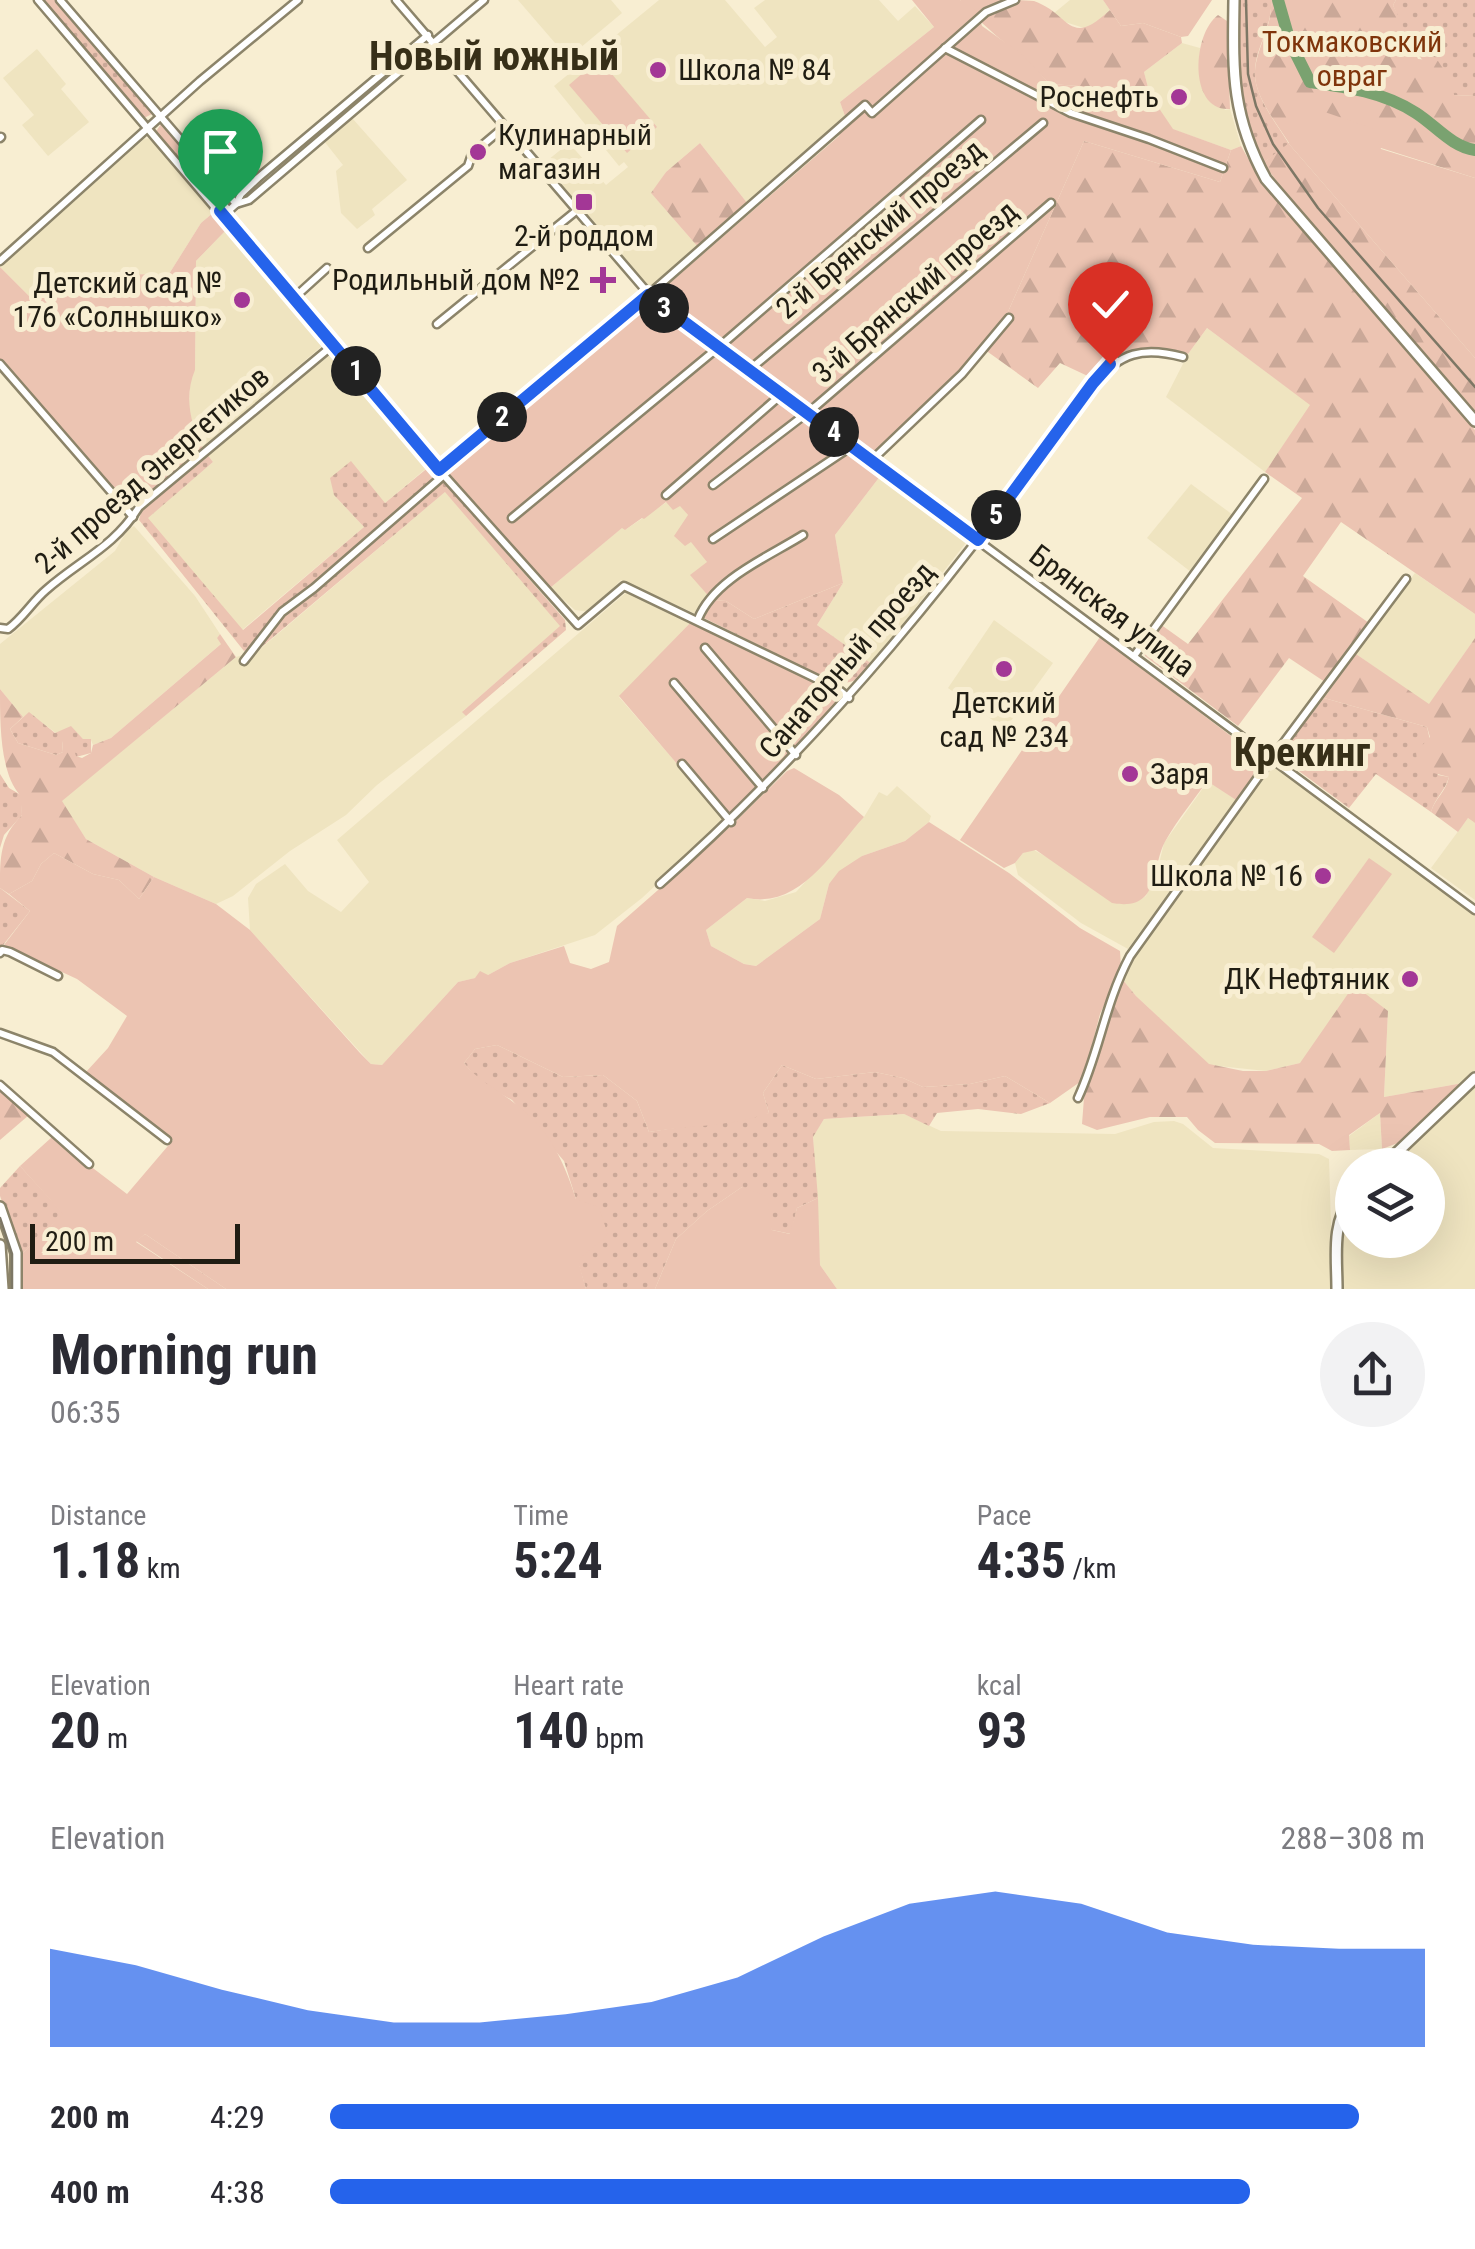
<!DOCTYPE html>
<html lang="en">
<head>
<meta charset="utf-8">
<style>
	body { margin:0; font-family:"Roboto Condensed",sans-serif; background:#f2f2f3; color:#2b2b33; height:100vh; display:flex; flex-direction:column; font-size:38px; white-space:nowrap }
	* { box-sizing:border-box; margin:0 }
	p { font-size:32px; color:#7c7c81 }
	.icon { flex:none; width:55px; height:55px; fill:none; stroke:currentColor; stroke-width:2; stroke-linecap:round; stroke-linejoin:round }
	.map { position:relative; height:1289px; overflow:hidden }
	.side { display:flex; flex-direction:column; background:#fff; flex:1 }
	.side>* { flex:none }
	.buttons { position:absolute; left:1335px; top:1148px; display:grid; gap:20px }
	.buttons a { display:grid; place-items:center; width:110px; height:110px; border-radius:50%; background:#fff; box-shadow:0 10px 40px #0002; font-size:50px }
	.scale { position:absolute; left:30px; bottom:25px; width:210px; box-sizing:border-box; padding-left:10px; border:5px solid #201d13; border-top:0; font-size:28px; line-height:35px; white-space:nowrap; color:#201d13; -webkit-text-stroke:8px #f8eed2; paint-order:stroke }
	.pin { position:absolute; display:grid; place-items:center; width:85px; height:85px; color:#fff; margin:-102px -42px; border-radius:50% 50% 50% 0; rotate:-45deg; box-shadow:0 0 10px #0007 }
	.pin .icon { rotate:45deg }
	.km { position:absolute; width:50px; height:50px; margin:-25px; border-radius:50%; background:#222; color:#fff; font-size:28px; line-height:50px; text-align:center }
	.round { display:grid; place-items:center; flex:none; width:105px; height:105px; border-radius:52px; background:#f2f2f3 }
	.overview { display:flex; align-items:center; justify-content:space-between; height:170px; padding:0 50px }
	h1 { font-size:55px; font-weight:700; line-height:75px }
	.figures { display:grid; grid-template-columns:repeat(3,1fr); gap:15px; height:170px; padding:10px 50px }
	.figures div { display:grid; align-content:center }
	.figures b { font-size:50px; font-weight:700 }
	.figures small { font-size:28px; font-weight:400 }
	.figures p { font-size:28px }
	.chart { height:280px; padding:20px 50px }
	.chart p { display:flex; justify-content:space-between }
	.chart svg { width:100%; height:180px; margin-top:10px; fill:#2563eb; opacity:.7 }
	ul { padding:0 50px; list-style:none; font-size:32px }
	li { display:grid; grid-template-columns:160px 120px 1fr; align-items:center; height:75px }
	li i { height:25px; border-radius:12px; background:#2563eb }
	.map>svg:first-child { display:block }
	.built { fill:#efe4c0 }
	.grass { fill:url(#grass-dots) }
	.forest { fill:url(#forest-firs) }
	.wetland { fill:url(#wetland-marsh) }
	.garden { fill:#ecc4b2 }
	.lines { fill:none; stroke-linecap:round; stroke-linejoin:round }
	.river { stroke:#7aa270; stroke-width:12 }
	.minor-casing { stroke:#8c846a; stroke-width:11 }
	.tertiary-casing { stroke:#8c846a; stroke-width:14 }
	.minor { stroke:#fff; stroke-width:6 }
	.tertiary { stroke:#fff; stroke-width:9 }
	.tram { stroke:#7d7765; stroke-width:2.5 }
	.route-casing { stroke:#fff; stroke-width:20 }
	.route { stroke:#2563eb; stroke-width:12 }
	.poi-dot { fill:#a33796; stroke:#f8eed2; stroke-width:4 }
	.labels { text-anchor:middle; stroke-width:10; stroke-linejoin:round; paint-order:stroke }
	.park-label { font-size:30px; fill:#7f340b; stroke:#f8eed2 }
	.poi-label { font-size:30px; fill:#201d13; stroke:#f8eed2; text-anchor:end }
	.street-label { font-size:30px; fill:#201d13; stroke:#f8eed2 }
	.district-label { font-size:40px; font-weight:bold; fill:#372f18; stroke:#f8eed2 }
</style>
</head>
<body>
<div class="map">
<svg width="1475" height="1289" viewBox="0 0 1475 1289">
	<defs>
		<pattern id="grass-dots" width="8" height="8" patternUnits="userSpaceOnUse" patternTransform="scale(2.5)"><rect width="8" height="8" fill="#ecc4b2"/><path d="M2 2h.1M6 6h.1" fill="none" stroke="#caa898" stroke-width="1.8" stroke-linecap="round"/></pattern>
		<pattern id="forest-firs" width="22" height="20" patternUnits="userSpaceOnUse" patternTransform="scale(2.5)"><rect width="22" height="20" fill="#ecc4b2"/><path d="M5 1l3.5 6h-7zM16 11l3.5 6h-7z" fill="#caa898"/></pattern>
		<pattern id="wetland-marsh" width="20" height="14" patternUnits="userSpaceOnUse" patternTransform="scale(2.5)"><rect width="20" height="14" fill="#ecc4b2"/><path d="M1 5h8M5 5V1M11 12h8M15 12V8" fill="none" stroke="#caa898"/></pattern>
	</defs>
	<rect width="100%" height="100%" fill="#f8eed2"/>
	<g class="built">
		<path d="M518 0H611L622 13 568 58Z"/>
		<path d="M659 0H725L765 47 777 37 754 8 765 0H879L898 21 915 6 934 27 840 102 846 119 748 204 700 143 666 172 652 194 698 247 649 288 543 164 569 143 606 185 628 167 624 162 619 166 554 86Z"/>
		<path d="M1070 0H1103L1110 10 1091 28H1084L1065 22 1053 14Z"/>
		<path d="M1182 43 1200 48 1199 67 1225 110 1230 109 1241 146 1231 150 1172 129 1150 95 1144 72Z"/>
		<path d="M37 49 66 84 61 89 89 122 48 156 22 125 34 115 3 78Z"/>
		<path d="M352 118 407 180 372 209 375 215 357 229 341 213 336 171 343 165 324 141Z"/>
		<path d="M151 138 215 211 201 223 169 274 74 275 54 280 29 296 0 267 144 139Z"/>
		<path d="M228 228 323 345 203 448 192 427 189 407 190 380 195 369 196 261Z"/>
		<path d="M1207 328 1311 405 1265 472 1166 397 1188 354Z"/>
		<path d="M331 353 429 466 385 503 334 495 364 527 242 630 147 518 213 462 207 454Z"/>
		<path d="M881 475 968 540 872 664 817 625 843 583 835 535Z"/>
		<path d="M1191 484 1233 515 1191 572 1147 538Z"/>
		<path d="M446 491 561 626 463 711 466 716 377 785 346 815 290 851 233 896 216 904 154 877 86 839 61 801 236 657 259 650Z"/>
		<path d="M667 502 680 505 688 515 691 541 702 552 707 562 712 600 696 614 621 580 590 612 575 610 550 588 623 527 625 530Z"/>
		<path d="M134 526 195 596 220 634 217 638 222 643 111 738 93 745 91 740 83 739 71 727 56 733 29 713 23 717 0 689V644L115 551 128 529Z"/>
		<path d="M1415 573 1475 614V638L1429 705 1356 654Z"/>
		<path d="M628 591 693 620 619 697 719 812 729 817 642 898 595 935 510 963 488 975 458 982 382 1065 371 1064 250 930 248 898 256 884 285 864 308 891 341 912 369 882 337 840Z"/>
		<path d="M994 620 1053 663 1005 729 948 688Z"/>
		<path d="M1269 769H1279L1475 915V1071L1463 1083 1384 1097 1388 1011 1300 1063 1266 1071 1209 1065 1136 996 1123 980 1132 960Z"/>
		<path d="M1208 781 1236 800 1128 949 1081 923 1018 875 1015 863 1023 853 1032 849 1132 903 1141 899 1146 896 1158 868 1164 843Z"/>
		<path d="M897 786 931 816 929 822 905 841 862 856 829 884 820 919 756 966 744 964 711 946 706 930 747 898 765 901 796 892 864 817 879 792 887 796Z"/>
		<path d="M1468 818 1475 823V900L1431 868Z"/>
		<path d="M1475 1083V1289H1340L1341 1221 1352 1201V1240H1428V1165H1390Z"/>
		<path d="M1380 1113 1382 1149 1350 1150 1349 1136Z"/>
		<path d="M904 1114 941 1131 1115 1134 1154 1122 1174 1121 1183 1124 1213 1148 1319 1154 1329 1159 1333 1289H837L820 1265 813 1136 824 1119Z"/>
	</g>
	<g class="grass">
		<path d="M43 0H57L152 114 142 119Z"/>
		<path d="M1239 0H1271C1273 26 1256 46 1255 71 1253 95 1277 124 1289 144L1263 163C1235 112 1239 56 1239 0Z"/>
		<path d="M1396 0H1475V96L1454 95C1423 63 1409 47 1393 5Z"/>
		<path d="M161 124 224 195 225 201 215 202 155 133Z"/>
		<path d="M207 454 213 462 148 518 243 630 364 527 334 495 330 478 351 461 385 503 430 466 565 620 566 630 466 716 462 712 560 626 445 492 258 650 253 646 244 651 139 520 142 509Z"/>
		<path d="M843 583 817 625 872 664C860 679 854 684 835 683L696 614 712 600 726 601 754 619Z"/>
		<path d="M1324 698 1427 727 1438 775 1449 777C1445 791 1435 798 1431 812L1376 774 1349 808 1284 760 1285 748Z"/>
		<path d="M29 712 55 733 71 726 83 739H91V753L76 757 62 741 63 752 56 755 18 743 10 729Z"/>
		<path d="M0 774 9 788 21 795 22 815 4 835 0 848Z"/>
		<path d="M0 888 30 911 0 949Z"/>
		<path d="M497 1045 563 1077 603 1075 637 1101 649 1132 769 1113 763 1093 782 1065 816 1079 875 1072 903 1078 923 1087 970 1084 1005 1076 1050 1103 1021 1114 978 1109 937 1113 929 1126 904 1114 824 1119 813 1137 818 1198 797 1208 791 1234 772 1230 742 1187 707 1211 676 1239 655 1289H586L577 1259 576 1199 564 1161 512 1100 481 1083 464 1063 475 1049Z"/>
		<path d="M20 1166 64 1214 21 1255 0 1196V1188Z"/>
	</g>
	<g class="forest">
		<path d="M960 0C979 0 1018 0 1034 1 1071 14 1068 49 1110 10L1121 26 1143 23 1181 37 1182 43 1144 72 1150 95 1136 90 1050 84C1022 54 987 32 960 0Z"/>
		<path d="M1271 0H1396L1393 5 1418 59 1438 61 1452 82 1454 95 1475 96V178L1381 148 1289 144 1475 358V414L1307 221 1263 163 1289 143C1277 124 1253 95 1255 71 1257 46 1273 26 1271 0Z"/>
		<path d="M1218 15 1227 21 1230 109C1188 112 1192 34 1218 15Z"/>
		<path d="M1084 141 1220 182 1231 150 1241 146 1262 183 1475 430V614L1341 522 1303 576 1369 623 1325 682 1289 658 1238 726 1145 656 1143 647 1160 624 1188 644 1302 498 1265 472 1310 405 1207 328 1188 354C1146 344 1122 346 1092 378L1060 363 1038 388 981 347 1007 314Z"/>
		<path d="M700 143 748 204 698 247 651 193 666 172Z"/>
		<path d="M220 634 236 657 62 801 86 839 154 877 139 899 119 880 93 874 54 853 41 864 32 881 9 894 0 888C0 857 0 837 22 815L20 795C0 773 0 724 0 689L23 717 10 729 18 743 56 755 63 752 62 740 72 744 76 756 82 758 91 753 93 745 111 738 221 644 217 638Z"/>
		<path d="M1475 638V823L1468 818 1458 832 1431 812C1435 798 1446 792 1449 777L1418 769 1416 752 1430 737 1427 727 1324 698 1356 654 1429 704Z"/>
		<path d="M1123 980 1136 996 1209 1064 1243 1071H1266L1300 1063 1354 985 1388 1011 1384 1097 1463 1083 1403 1141 1382 1149 1380 1113 1349 1135 1350 1150 1332 1151 1319 1144 1215 1143 1198 1130 1187 1117H1150L1097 1130 1082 1124 1084 1098Z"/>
		<path d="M0 1088 29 1115 0 1140Z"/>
	</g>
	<path class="wetland" d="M145 1234 226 1289H208L136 1241Z"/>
	<g class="garden">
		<path d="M912 0H960L977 11 982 26 1023 55 1050 84 1136 90 1150 95 1173 129 1231 150 1220 182 1084 141 1007 314 958 374 872 457 657 298V294L839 136 846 119 840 102 934 27Z"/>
		<path d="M1103 0H1212L1188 36 1181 37 1143 23 1121 26Z"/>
		<path d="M599 59 657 127 627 153 569 85Z"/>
		<path d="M1319 110 1374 129 1381 149 1475 178V358L1289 144Z"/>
		<path d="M214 212 228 228 196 261 195 370C184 396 190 424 203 448L132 509 0 359V267L29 296 54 280 74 275 169 274 201 223Z"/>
		<path d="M648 302 881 475 835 535 843 583 754 619 726 601 712 600 690 575 707 562 691 542 685 546 674 536 688 515 680 506 673 510 666 502 644 519 642 518 625 530 622 528 550 588 447 474 449 466Z"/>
		<path d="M693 620 835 693 838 704 729 817 723 810 719 813 619 696Z"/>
		<path d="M1100 637 1260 758 1262 763 1236 800 1207 781C1194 800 1178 819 1166 840 1150 867 1162 912 1112 903L1036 850 1023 853 1015 863 1004 868 960 840Z"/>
		<path d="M794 768 839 795 864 817C832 852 800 909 747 898L706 930 711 946 744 964 756 966 820 919 829 884 839 871 862 856 905 841 929 822 1009 873 1080 928 1120 951 1121 967 1100 1014 1086 1068 1080 1082 1050 1103 1005 1076 970 1084 923 1087 903 1078 875 1072 816 1079 782 1065 763 1093 769 1113C730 1127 689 1125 649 1132L637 1101 603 1075 563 1077 497 1045 475 1049 464 1063C479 1081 495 1088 513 1102 548 1127 563 1159 576 1199L599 1207 608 1235 578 1260 586 1289H226L145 1234 136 1242 208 1289H20L21 1255 63 1214 20 1166 52 1137 127 1194 173 1140 86 1072 108 1048 127 1016 77 979 4 945 30 911 9 894 32 881 41 864 54 853 93 874 119 880 139 899 154 877 216 904 250 930 360 1053 371 1064 382 1065 458 982 475 978 480 971 488 975 510 963 564 946 570 963 591 969 609 962 617 926 731 826 787 771Z"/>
		<path d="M1369 858 1392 874 1334 953 1312 937Z"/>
		<path d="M742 1187 767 1196 772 1230 790 1234 797 1208 818 1198 820 1265 837 1289H655L676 1239 707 1211Z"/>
	</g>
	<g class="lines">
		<path class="river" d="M1278 0 1290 42 1310 82C1347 87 1384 92 1416 113 1435 125 1452 147 1475 150"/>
		<g class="minor-casing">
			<g id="minor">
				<path d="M38 0 439 470 578 625 624 586 838 689 849 698"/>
				<path d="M60 0 236 204 241 194 258 178 428 35"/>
				<path d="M396 0 654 300 1475 910"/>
				<path d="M945 48 1071 113 1149 139 1223 168"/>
				<path d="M0 138 1 137"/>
				<path d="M224 215 236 204 249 200 484 0"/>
				<path d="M368 248 468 166 472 154 504 127"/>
				<path d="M0 261 200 81 298 0"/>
				<path d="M294 298 327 268"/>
				<path d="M437 324 576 211"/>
				<path d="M0 364 133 517"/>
				<path d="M748 371 1043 123"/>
				<path d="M871 461 962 374 1009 318"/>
				<path d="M439 470 655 289 865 105 872 113 986 12 1015 0"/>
				<path d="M713 485 816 406 1051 203"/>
				<path d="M666 495 782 394"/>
				<path d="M512 518 726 341 981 120"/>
				<path d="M713 539 852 446"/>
				<path d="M698 619C714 579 768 557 803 535"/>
				<path d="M0 628 8 629C23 618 32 602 46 590 80 560 114 547 139 507L333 345"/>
				<path d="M705 648 796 755"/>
				<path d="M1134 656 1264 479"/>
				<path d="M244 661 282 612 314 588 444 475"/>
				<path d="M674 683 763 788"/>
				<path d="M682 764 731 822"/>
				<path d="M660 884C827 736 965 565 1093 383 1121 353 1142 346 1183 357"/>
				<path d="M0 953 2 950 10 952 58 976"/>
				<path d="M0 1033 53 1052 167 1140"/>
				<path d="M0 1085 89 1164"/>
				<path d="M1078 1098C1100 1051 1104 1005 1130 956L1264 769 1406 579"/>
			</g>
		</g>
		<g class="tertiary-casing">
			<g id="tertiary">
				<path d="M1234 0C1233 71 1231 115 1266 179L1475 421"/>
				<path d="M1384 1165 1475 1078"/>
				<path d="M0 1207 16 1253V1289"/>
				<path d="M0 1245 3 1289"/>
				<path d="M1337 1289C1337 1257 1331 1223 1352 1197"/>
			</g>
		</g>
		<use href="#minor" class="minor"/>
		<use href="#tertiary" class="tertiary"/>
		<g class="tram">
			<path d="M1246 0 1248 74 1256 106 1273 144 1318 208 1475 387"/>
			<path d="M0 1218 12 1254V1289"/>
		</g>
	</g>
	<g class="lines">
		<g class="route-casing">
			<path id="route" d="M220 211 439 470 648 295 978 540 1093 383 1110 364"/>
		</g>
		<use href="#route" class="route"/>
	</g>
	<g class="poi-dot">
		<circle cx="658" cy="70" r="10"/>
		<circle cx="1179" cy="97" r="10"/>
		<circle cx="478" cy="152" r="10"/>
		<rect x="574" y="192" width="20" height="20" rx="5"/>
		<path d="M598 265h10v10h10v10h-10v10h-10v-10h-10v-10h10z"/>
		<circle cx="242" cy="300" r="10"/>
		<circle cx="1004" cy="669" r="10"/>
		<circle cx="1130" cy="774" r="10"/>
		<circle cx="1323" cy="876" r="10"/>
		<circle cx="1410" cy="979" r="10"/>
	</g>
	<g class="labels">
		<g class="park-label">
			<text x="1352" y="52">Токмаковский<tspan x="1352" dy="34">овраг</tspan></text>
		</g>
		<g class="poi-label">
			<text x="678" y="80" text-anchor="start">Школа № 84</text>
			<text x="1159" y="107">Роснефть</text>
			<text x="498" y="145" text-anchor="start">Кулинарный<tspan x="498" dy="34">магазин</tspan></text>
			<text x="584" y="246" text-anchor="middle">2-й роддом</text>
			<text x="580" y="290">Родильный дом №2</text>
			<text x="222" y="293">Детский сад №<tspan x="222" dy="34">176 «Солнышко»</tspan></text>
			<text x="1004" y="713" text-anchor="middle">Детский<tspan x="1004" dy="34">сад № 234</tspan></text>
			<text x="1150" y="784" text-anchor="start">Заря</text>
			<text x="1303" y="886">Школа № 16</text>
			<text x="1390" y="989">ДК Нефтяник</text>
		</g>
		<g class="street-label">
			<text transform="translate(880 229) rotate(-40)" y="10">2-й Брянский проезд</text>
			<text transform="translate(915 292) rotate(-41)" y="10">3-й Брянский проезд</text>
			<text transform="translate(152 470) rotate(-41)" y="10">2-й проезд Энергетиков</text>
			<text transform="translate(1112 611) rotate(37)" y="10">Брянская улица</text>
			<text transform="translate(847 660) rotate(-49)" y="10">Санаторный проезд</text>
		</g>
		<g class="district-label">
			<text x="494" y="70">Новый южный</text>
			<text x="1302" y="766">Крекинг</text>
		</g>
	</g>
</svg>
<div class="buttons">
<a><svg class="icon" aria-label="layers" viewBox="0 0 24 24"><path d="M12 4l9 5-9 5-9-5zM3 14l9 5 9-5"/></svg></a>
</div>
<div class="scale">200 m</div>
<div class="pin" style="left:220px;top:211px;background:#1e9e55"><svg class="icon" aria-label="arrive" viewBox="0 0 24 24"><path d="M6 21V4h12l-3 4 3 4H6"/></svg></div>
<div class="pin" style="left:1110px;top:364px;background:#d93025"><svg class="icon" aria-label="check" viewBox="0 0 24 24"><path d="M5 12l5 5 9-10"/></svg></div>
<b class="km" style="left:356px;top:371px">1</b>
<b class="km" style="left:502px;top:417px">2</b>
<b class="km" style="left:664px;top:308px">3</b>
<b class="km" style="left:834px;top:432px">4</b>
<b class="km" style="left:996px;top:515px">5</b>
</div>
<section class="side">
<div class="overview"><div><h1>Morning run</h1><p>06:35</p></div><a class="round"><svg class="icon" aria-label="share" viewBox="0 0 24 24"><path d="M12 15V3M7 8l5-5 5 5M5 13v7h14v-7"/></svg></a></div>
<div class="figures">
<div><p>Distance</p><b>1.18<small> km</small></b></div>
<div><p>Time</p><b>5:24</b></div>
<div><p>Pace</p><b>4:35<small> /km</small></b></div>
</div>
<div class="figures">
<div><p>Elevation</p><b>20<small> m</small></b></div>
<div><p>Heart rate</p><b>140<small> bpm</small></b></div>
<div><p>kcal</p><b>93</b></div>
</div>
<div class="chart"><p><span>Elevation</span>288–308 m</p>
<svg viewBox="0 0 160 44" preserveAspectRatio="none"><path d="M0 44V20L10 24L20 30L30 35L40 38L50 38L60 36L70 33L80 27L90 17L100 9L110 6L120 9L130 16L140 19L150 20L160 20V44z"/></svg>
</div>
<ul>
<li><b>200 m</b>4:29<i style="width:94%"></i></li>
<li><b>400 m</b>4:38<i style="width:84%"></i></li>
</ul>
</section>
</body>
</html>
